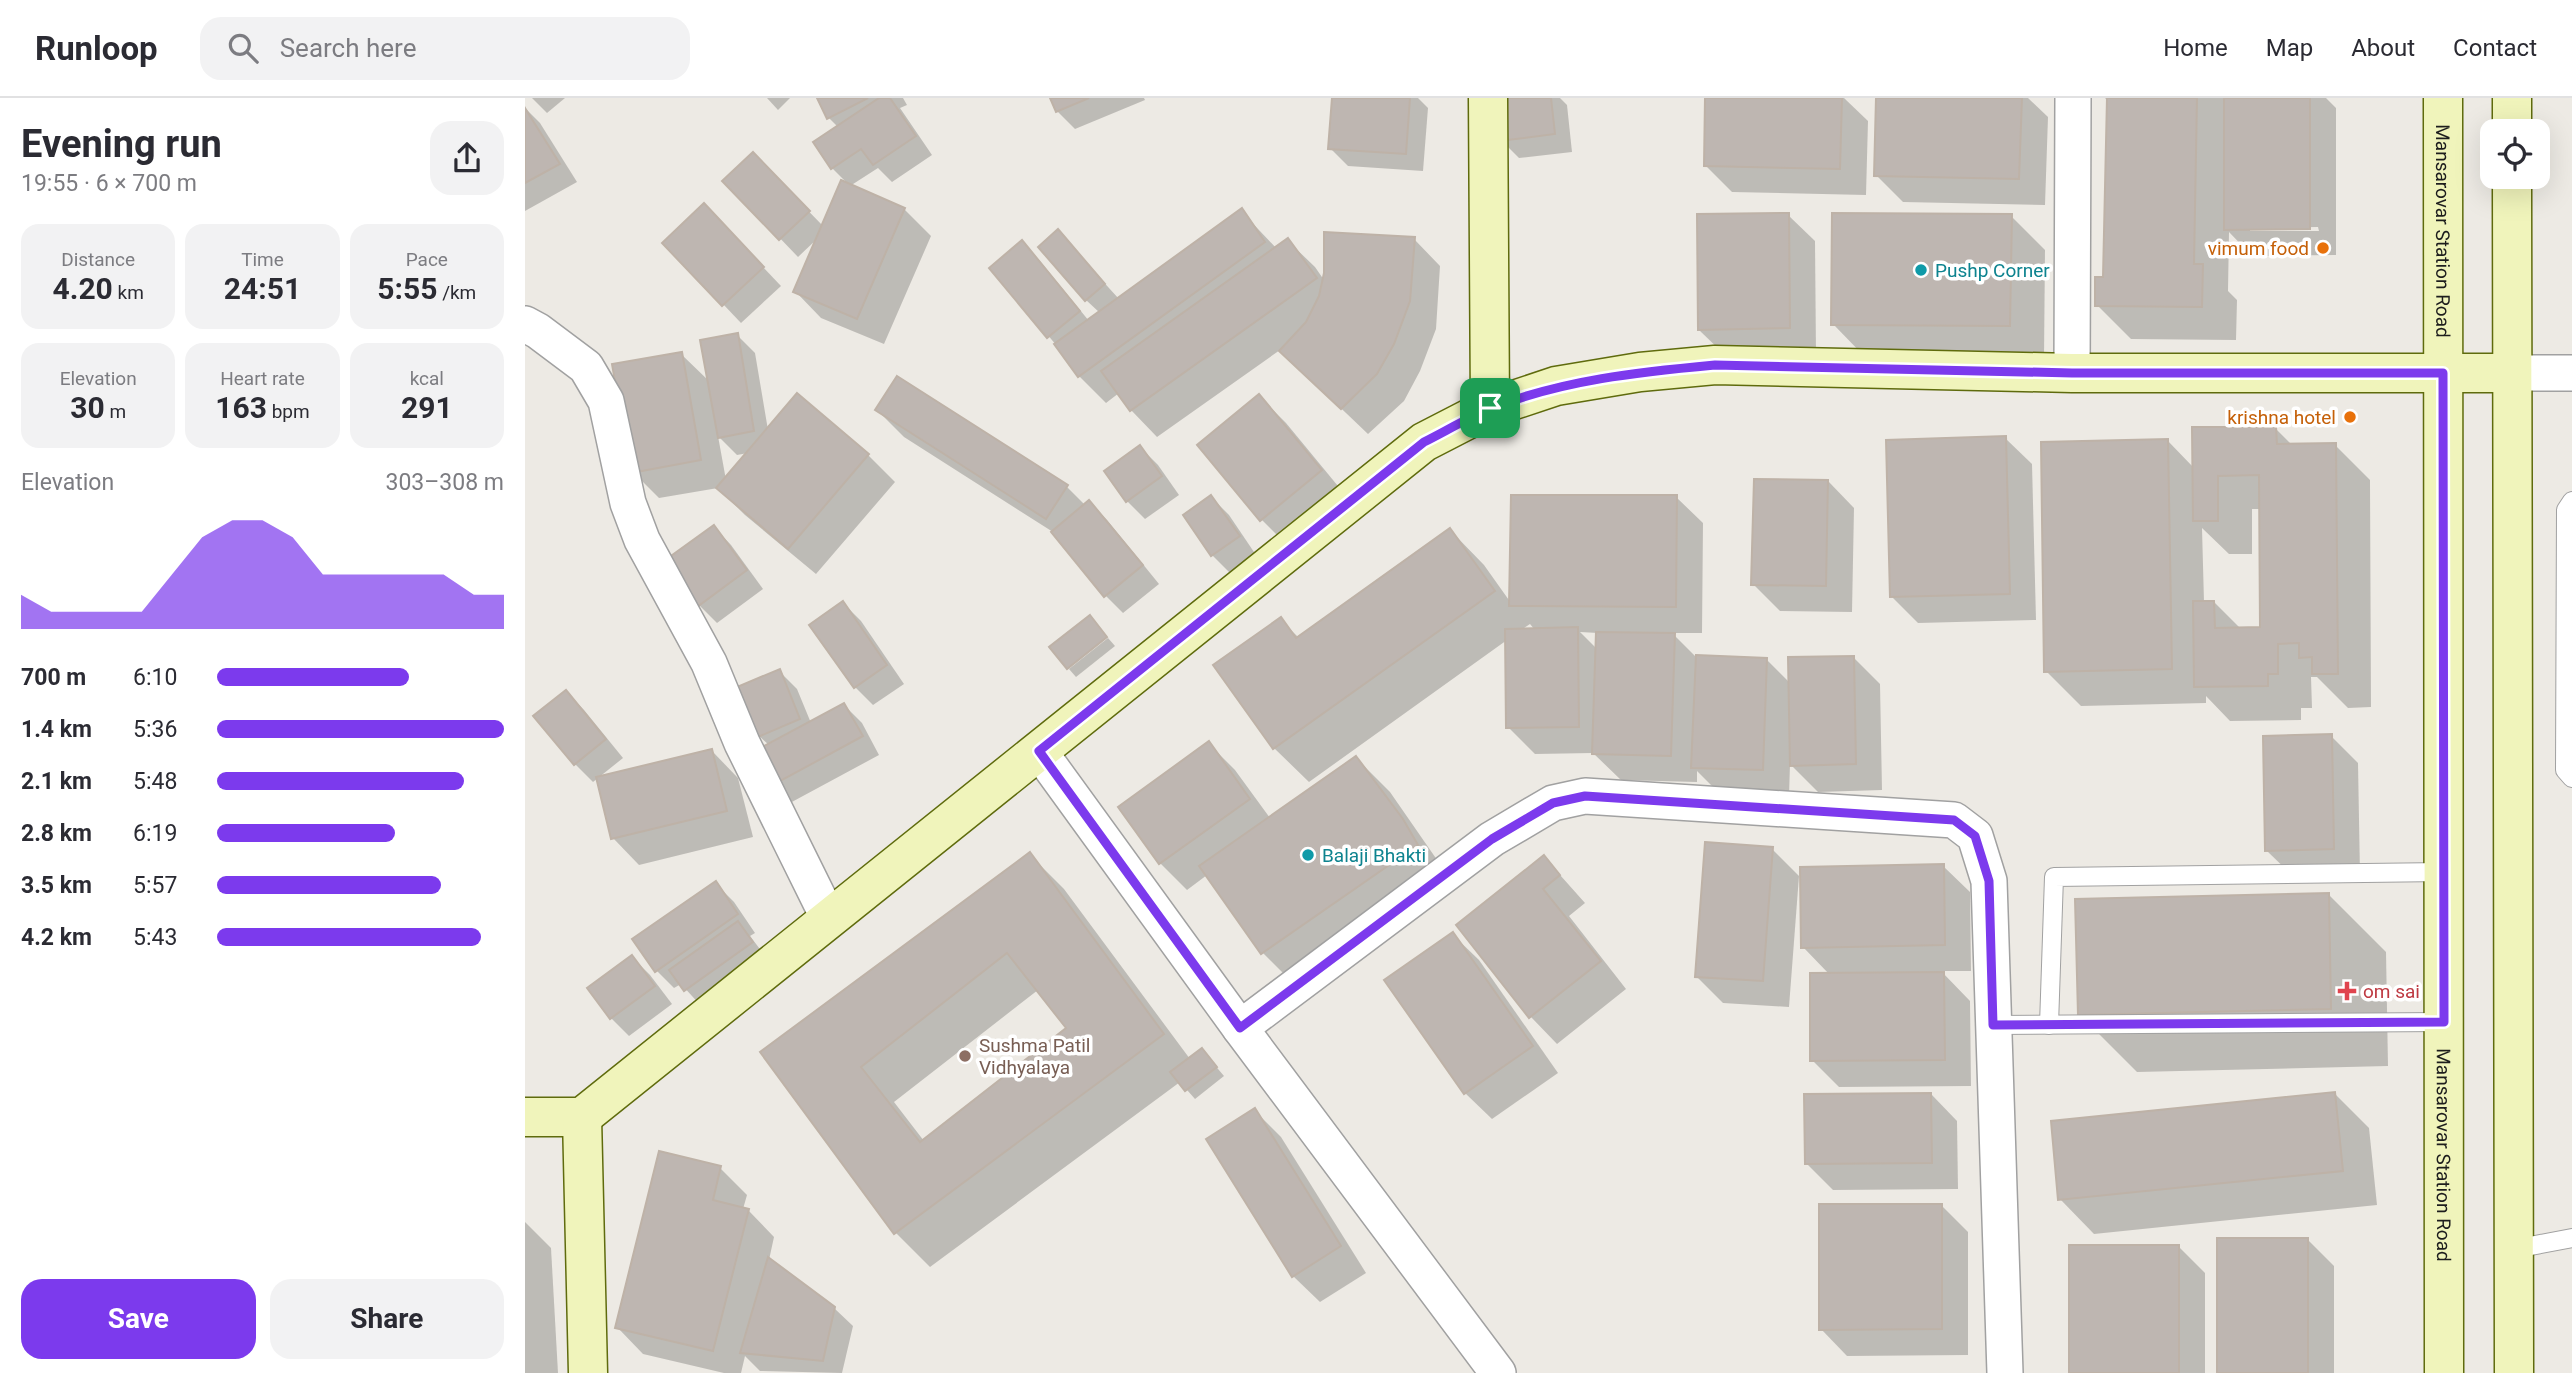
<!DOCTYPE html>
<html lang="en">
<head>
<meta charset="utf-8">
<style>
	body { margin:0; font-family:Roboto,sans-serif; background:#f2f2f3; color:#2b2b33; height:100vh; display:flex; flex-direction:column; font-size:26px; white-space:nowrap }
	* { box-sizing:border-box; margin:0 }
	p { font-size:23px; color:#7c7c81 }
	.icon { flex:none; width:38px; height:38px; fill:none; stroke:currentColor; stroke-width:2; stroke-linecap:round; stroke-linejoin:round }
	.map { position:relative; flex:1; overflow:hidden }
	.panel { display:flex; flex-direction:column; background:#fff; width:525px }
	.panel>* { flex:none }
	.buttons { position:absolute; left:1955px; top:21px; display:grid; gap:14px }
	.buttons a { display:grid; place-items:center; width:70px; height:70px; border-radius:14px; background:#fff; box-shadow:0 7px 28px #0002; font-size:35px }
	.pin { position:absolute; display:grid; place-items:center; width:60px; height:60px; color:#fff; margin:-30px; border-radius:14px; box-shadow:0 4px 10px #0006 }
	.round { display:grid; place-items:center; flex:none; width:74px; height:74px; border-radius:21px; background:#f2f2f3 }
	.overview { display:flex; align-items:center; justify-content:space-between; height:119px; padding:0 21px }
	h1 { font-size:38px; font-weight:700; line-height:52px }
	.stats { display:grid; grid-template-columns:repeat(3,1fr); gap:10px; height:119px; padding:7px 21px }
	.stats div { display:grid; align-content:center; border-radius:18px; background:#f2f2f3; text-align:center }
	.stats b { font-size:30px; font-weight:700 }
	.stats small { font-size:19px; font-weight:400 }
	.stats p { font-size:19px }
	.chart { height:196px; padding:14px 21px }
	.chart p { display:flex; justify-content:space-between }
	.chart svg { width:100%; height:126px; margin-top:7px; fill:#7c3aed; opacity:.7 }
	.button { display:flex; gap:14px; margin-top:auto; padding:14px 21px }
	.button a { flex:1; height:80px; border-radius:21px; background:#7c3aed; color:#fff; font-size:28px; font-weight:700; line-height:80px; text-align:center }
	.button a+a { background:#f2f2f3; color:#2b2b33 }
	ul { padding:0 21px; list-style:none; font-size:23px }
	li { display:grid; grid-template-columns:112px 84px 1fr; align-items:center; height:52px }
	li i { height:18px; border-radius:9px; background:#7c3aed }
	header { display:flex; align-items:center; gap:42px; box-sizing:border-box; height:98px; padding:0 35px; background:#fff; border-bottom:2px solid #e1e1e2 }
	header strong { font-size:33px }
	nav { display:flex; gap:38px; margin-inline-start:auto; font-size:24px }
	.search { width:490px; height:63px; background:#f2f2f3; display:flex; align-items:center; gap:18px; box-sizing:border-box; padding:0 24px; border-radius:21px; color:#7c7c81; font-size:26px }
	main { display:flex; flex:1; min-height:0 }
	.map>svg:first-child { display:block }
	.shadow { fill:#0003; fill-rule:evenodd }
	.building { fill:#beb6b1; stroke:#beb2a7; stroke-width:2; fill-rule:evenodd }
	.lines { fill:none; stroke-linecap:round; stroke-linejoin:round }
	.lane-casing { stroke:#a1a1a1; stroke-width:20 }
	.street-casing { stroke:#a1a1a1; stroke-width:38 }
	.secondary-casing { stroke:#5f6b0d; stroke-width:41 }
	.lane { stroke:#fff; stroke-width:18 }
	.street { stroke:#fff; stroke-width:35 }
	.secondary { stroke:#f0f4bb; stroke-width:38 }
	.route-casing { stroke:#fff; stroke-width:14 }
	.route { stroke:#7c3aed; stroke-width:9 }
	.food-dot { fill:#e8710a; stroke:#fff; stroke-width:2.5 }
	.culture-dot { fill:#0f9aa8; stroke:#fff; stroke-width:2.5 }
	.health-dot { fill:#e0444e; stroke:#fff; stroke-width:2.5 }
	.education-dot { fill:#8d6e63; stroke:#fff; stroke-width:2.5 }
	.labels { text-anchor:middle; stroke-width:7; stroke-linejoin:round; paint-order:stroke }
	.street-label { font-size:19px; fill:#1d1d1d; stroke:#fff }
	.food-label { font-size:19px; fill:#c56008; stroke:#fff; text-anchor:end }
	.culture-label { font-size:19px; fill:#0d838f; stroke:#fff; text-anchor:start }
	.health-label { font-size:19px; fill:#be3a42; stroke:#fff; text-anchor:start }
	.education-label { font-size:19px; fill:#785e54; stroke:#fff; text-anchor:start }
</style>
</head>
<body>
<header>
<strong>Runloop</strong>
<div class="search"><svg class="icon" aria-label="search" viewBox="0 0 24 24"><circle cx="10" cy="10" r="6"/><path d="M15 15l6 6"/></svg>Search here</div>
<nav><a>Home</a><a>Map</a><a>About</a><a>Contact</a></nav>
</header>
<main>
<section class="panel">
<div class="overview"><div><h1>Evening run</h1><p>19:55 · 6 × 700 m</p></div><a class="round"><svg class="icon" aria-label="share" viewBox="0 0 24 24"><path d="M12 15V3M7 8l5-5 5 5M5 13v7h14v-7"/></svg></a></div>
<div class="stats">
<div><p>Distance</p><b>4.20<small> km</small></b></div>
<div><p>Time</p><b>24:51</b></div>
<div><p>Pace</p><b>5:55<small> /km</small></b></div>
</div>
<div class="stats">
<div><p>Elevation</p><b>30<small> m</small></b></div>
<div><p>Heart rate</p><b>163<small> bpm</small></b></div>
<div><p>kcal</p><b>291</b></div>
</div>
<div class="chart"><p><span>Elevation</span>303–308 m</p>
<svg viewBox="0 0 160 44" preserveAspectRatio="none"><path d="M0 44V32L10 38L20 38L30 38L40 38L50 25L60 12L70 6L80 6L90 12L100 25L110 25L120 25L130 25L140 25L150 32L160 32V44z"/></svg>
</div>
<ul>
<li><b>700 m</b>6:10<i style="width:67%"></i></li>
<li><b>1.4 km</b>5:36<i style="width:100%"></i></li>
<li><b>2.1 km</b>5:48<i style="width:86%"></i></li>
<li><b>2.8 km</b>6:19<i style="width:62%"></i></li>
<li><b>3.5 km</b>5:57<i style="width:78%"></i></li>
<li><b>4.2 km</b>5:43<i style="width:92%"></i></li>
</ul>
<div class="button"><a>Save</a><a>Share</a></div>
</section>
<div class="map">
<svg width="2047" height="1275" viewBox="0 0 2047 1275">
	<rect width="100%" height="100%" fill="#edeae4"/>
	<g class="shadow">
		<path d="M7 0H40L22 15Z"/>
		<path d="M242 0H265L253 12Z"/>
		<path d="M294 0H378L382 7 375 10 407 57 367 84 353 70 325 88 379 111 406 138 359 246 296 220 270 193 293 140 273 159 200 83 228 56 298 128 325 88 307 70 290 45 313 29 304 20Z"/>
		<path d="M527 0H619L620 2 550 31 532 13Z"/>
		<path d="M809 0H893L903 10 898 73 823 68 805 50Z"/>
		<path d="M971 0H1035L1042 7 1047 54 994 60 976 42Z"/>
		<path d="M1182 0H1319L1343 23 1341 97 1207 94 1180 67Z"/>
		<path d="M1353 0H1503L1523 19 1520 107 1378 104 1351 77Z"/>
		<path d="M1580 0H1801L1811 10V157L1727 158 1704 134 1703 193 1712 202 1711 242 1606 241 1572 207 1580 181 1583 3ZM1793 129 1794 133H1725V130Z"/>
		<path d="M0 10 15 25 52 84 0 113Z"/>
		<path d="M716 113 752 151 763 143 790 169 799 182 889 141 915 168 911 231 895 273 879 303 843 336 755 252 632 339 606 312 594 295 581 305 554 278 532 248 466 170 496 144 514 162 564 223 575 215 561 202 533 134 594 201Z"/>
		<path d="M1263 117 1290 143 1291 256 1201 258 1174 232Z"/>
		<path d="M1486 118 1520 152 1519 261H1342L1308 226Z"/>
		<path d="M197 126 256 188 216 225 140 145Z"/>
		<path d="M212 237 230 255 243 332 272 298 343 357 370 384 291 476 220 417 193 390 134 400 108 374 156 256 185 284ZM193 338 212 357 223 355 201 382Z"/>
		<path d="M734 298 761 325 822 399 763 448 737 422 674 347Z"/>
		<path d="M352 312 542 389 560 407 564 404 582 422 634 486 598 515 581 498 528 434 379 339Z"/>
		<path d="M1751 331 1768 348 1810 347 1845 382 1846 609 1823 610 1792 579H1786L1787 610H1776V622L1705 623 1681 598V605L1556 608 1521 573 1642 342 1669 370ZM1727 411H1736L1737 531H1716L1689 504H1679L1677 430 1704 456H1727Z"/>
		<path d="M1480 340 1507 366 1511 522 1393 525 1367 499Z"/>
		<path d="M615 349 633 367 654 397 620 421 602 403Z"/>
		<path d="M1303 383 1329 410 1327 514 1255 513 1228 486Z"/>
		<path d="M686 399 704 417 731 457 705 475 687 457Z"/>
		<path d="M1151 399 1178 425 1177 535H1147L1171 559 1241 561 1265 585 1329 560 1355 586 1357 692 1293 694 1265 666 1264 698 1195 696 1172 673V684L1096 682 1068 655 1010 656 983 629 982 542 784 684 749 650 756 522 774 540 925 432 959 467 986 505ZM1005 526 1010 532H996ZM1055 534 1073 535 1072 551Z"/>
		<path d="M189 429 206 447 238 491 192 525 174 507Z"/>
		<path d="M318 505 336 523 379 586 348 607 330 589 287 527Z"/>
		<path d="M583 540 590 548 551 579 544 571Z"/>
		<path d="M254 573 272 591 286 625 319 607 337 625 354 657 265 705 247 687 244 647 234 638Z"/>
		<path d="M41 594 59 612 98 660 68 684 50 666Z"/>
		<path d="M1806 638 1833 665 1835 777 1769 779 1742 753Z"/>
		<path d="M684 646 710 672 745 720 831 660 865 694 926 782 772 889 738 855 682 777 662 792 635 765Z"/>
		<path d="M187 653 213 680 228 739 114 767 88 740Z"/>
		<path d="M1247 751 1274 778 1264 909 1198 905 1171 878Z"/>
		<path d="M505 757 539 791 665 961 677 952 699 978 670 1001 655 984 405 1169 371 1135 238 954ZM513 892 543 930 399 1043 369 1004Z"/>
		<path d="M1019 759 1060 805 1044 818 1101 891 1032 946 1006 919 933 828Z"/>
		<path d="M1418 768 1445 794 1446 873H1416L1445 903 1446 988 1314 989 1287 962 1305 877 1278 849Z"/>
		<path d="M191 786 209 804 230 835 225 838 244 863 178 910 156 886 149 890 131 872Z"/>
		<path d="M1803 796 1861 854 1863 968 1612 974 1554 916Z"/>
		<path d="M927 836 954 862 1033 975 967 1021 940 995Z"/>
		<path d="M107 859 125 877 147 906 104 938 86 920Z"/>
		<path d="M1406 996 1432 1023 1433 1091 1308 1092 1281 1065Z"/>
		<path d="M1810 996 1844 1030 1852 1107 1569 1136 1535 1101Z"/>
		<path d="M730 1013 756 1039 841 1175 795 1204 768 1178Z"/>
		<path d="M195 1070 222 1097 218 1111 223 1112 249 1139 244 1162 309 1210 328 1228 317 1275 235 1273 220 1258 216 1275H199L118 1256 92 1229Z"/>
		<path d="M1416 1107 1443 1134V1257L1322 1258 1296 1231Z"/>
		<path d="M0 1124 26 1150 33 1275H0Z"/>
		<path d="M1782 1141 1809 1168V1275H1694Z"/>
		<path d="M1653 1148 1680 1175V1275H1546Z"/>
	</g>
	<g class="building">
		<path d="M292 0H343L302 21Z"/>
		<path d="M354 0H365L391 38 348 67 336 51 306 71 288 44Z"/>
		<path d="M525 0H564L531 14Z"/>
		<path d="M807 0H885L881 56 803 51Z"/>
		<path d="M970 0H1026L1030 36 975 43Z"/>
		<path d="M1180 0H1317L1315 71 1179 68Z"/>
		<path d="M1351 0H1497L1494 81 1349 78Z"/>
		<path d="M1582 0H1672L1669 166H1678L1677 209 1570 208V179H1578Z"/>
		<path d="M1699 0H1785V131L1699 132Z"/>
		<path d="M0 10 35 66 0 85Z"/>
		<path d="M228 54 285 113 254 142 197 83Z"/>
		<path d="M316 82 380 110 332 221 268 194Z"/>
		<path d="M179 105 239 169 197 208 137 145Z"/>
		<path d="M717 110 740 144 553 279 529 246Z"/>
		<path d="M1264 115 1265 230 1173 232 1172 116Z"/>
		<path d="M1307 115 1487 116 1485 228 1306 227Z"/>
		<path d="M533 131 580 186 560 203 513 149Z"/>
		<path d="M799 134 890 139 885 203 869 246 852 276 816 311 754 253 781 224 794 198 799 175Z"/>
		<path d="M763 140 792 180 605 313 576 273Z"/>
		<path d="M497 142 555 213 522 240 464 170Z"/>
		<path d="M213 235 229 333 193 340 175 242Z"/>
		<path d="M157 254 176 362 106 375 87 266Z"/>
		<path d="M372 278 543 387 521 421 350 312Z"/>
		<path d="M272 295 344 356 263 451 191 390Z"/>
		<path d="M734 296 797 372 735 423 672 347Z"/>
		<path d="M1667 329H1751L1752 346 1811 345 1813 576H1787V559L1774 560V545L1753 546V576H1743V588L1669 589 1668 503H1689L1690 530 1735 529 1734 377 1693 378V423H1668Z"/>
		<path d="M1481 338 1485 496 1365 499 1361 342Z"/>
		<path d="M1643 341 1647 571 1519 574 1516 344Z"/>
		<path d="M615 347 637 378 601 404 579 373Z"/>
		<path d="M1229 381 1303 382 1301 488 1226 487Z"/>
		<path d="M686 397 715 438 686 458 658 417Z"/>
		<path d="M986 397H1152L1151 509 984 508Z"/>
		<path d="M564 402 618 467 579 499 526 434Z"/>
		<path d="M189 427 222 472 172 509 139 463Z"/>
		<path d="M925 430 970 493 748 651 688 567 756 519 771 540Z"/>
		<path d="M318 503 362 567 329 590 284 527Z"/>
		<path d="M565 517 582 539 542 571 524 549Z"/>
		<path d="M1053 529 1054 629 981 630 980 531Z"/>
		<path d="M1071 534 1150 535 1146 658 1067 656Z"/>
		<path d="M1171 557 1242 560 1238 672 1166 670Z"/>
		<path d="M1329 558 1331 666 1265 668 1263 559Z"/>
		<path d="M255 571 275 621 233 639 212 589Z"/>
		<path d="M41 592 81 641 49 667 8 618Z"/>
		<path d="M319 605 338 638 246 688 228 654Z"/>
		<path d="M1807 636 1809 751 1740 753 1738 638Z"/>
		<path d="M684 643 725 701 634 766 593 709Z"/>
		<path d="M187 651 202 713 86 741 71 679Z"/>
		<path d="M831 658 878 721 893 747 736 856 674 768Z"/>
		<path d="M1180 744 1248 749 1238 883 1170 879Z"/>
		<path d="M505 754 639 936 369 1136 235 954ZM482 855 541 930 395 1044 336 969Z"/>
		<path d="M1019 757 1035 777 1018 791 1076 863 1004 920 931 827Z"/>
		<path d="M1419 766 1420 847 1276 850 1275 769Z"/>
		<path d="M191 783 213 816 130 874 107 841Z"/>
		<path d="M1804 795 1806 911 1553 917 1550 801Z"/>
		<path d="M213 823 228 844 159 893 144 872Z"/>
		<path d="M928 834 1008 948 939 996 859 882Z"/>
		<path d="M107 857 130 888 85 921 62 890Z"/>
		<path d="M1419 874 1420 962 1285 963V875Z"/>
		<path d="M677 950 692 969 660 993 645 974Z"/>
		<path d="M1810 994 1818 1073 1533 1102 1526 1023Z"/>
		<path d="M1406 995 1407 1065 1280 1066 1279 996Z"/>
		<path d="M730 1010 816 1148 767 1179 681 1041Z"/>
		<path d="M134 1053 196 1068 188 1102 224 1111 188 1253 90 1230Z"/>
		<path d="M1294 1106H1417V1231L1294 1232Z"/>
		<rect x="1692" y="1140" width="91" height="135"/>
		<rect x="1544" y="1147" width="110" height="128"/>
		<path d="M243 1159 310 1209 298 1263 215 1255Z"/>
	</g>
	<g class="lines">
		<g class="lane-casing">
			<g id="lane">
				<path d="M2047 403 2041 412 2040 672 2047 680"/>
				<path d="M1468 927 1919 924"/>
				<path d="M1524 927 1529 779 1918 774"/>
				<path d="M1990 1151 2047 1140"/>
			</g>
		</g>
		<g class="street-casing">
			<g id="street">
				<path d="M0 226 13 233 61 269 81 303 103 405 117 442 184 565 217 645 304 821"/>
				<path d="M1547 275 1548 0"/>
				<path d="M1987 275H2047"/>
				<path d="M514 653 715 930 973 1275"/>
				<path d="M715 930 967 741 1028 705 1060 698 1429 722 1450 738 1464 783 1480 1275"/>
			</g>
		</g>
		<g class="secondary-casing">
			<g id="secondary">
				<path d="M963 0 965 310"/>
				<path id="s1" d="M1918 0 1919 1275"/>
				<path d="M1987 0V33"/>
				<path d="M1987 79 1989 1275"/>
				<path d="M0 1019H57L899 344 965 310 1031 288 1115 274 1190 267 1547 275H1987"/>
				<path d="M57 1019 63 1275"/>
			</g>
		</g>
		<use href="#lane" class="lane"/>
		<use href="#street" class="street"/>
		<use href="#secondary" class="secondary"/>
	</g>
	<g class="lines">
		<g class="route-casing">
			<path id="route" d="M1190 267 1547 275H1918L1919 924 1468 927 1464 783 1450 738 1429 722 1060 698 1028 705 967 741 715 930 514 653 899 344C921 333 944 319 967 310 1038 282 1114 274 1190 267Z"/>
		</g>
		<use href="#route" class="route"/>
	</g>
	<g class="food-dot">
		<circle cx="1798" cy="150" r="7"/>
		<circle cx="1825" cy="319" r="7"/>
	</g>
	<g class="culture-dot">
		<circle cx="1396" cy="172" r="7"/>
		<circle cx="783" cy="757" r="7"/>
	</g>
	<path class="health-dot" d="M1818.5 882.5h7v7h7v7h-7v7h-7v-7h-7v-7h7z"/>
	<circle class="education-dot" cx="440" cy="958" r="7"/>
	<g class="labels">
		<g class="street-label">
			<text dy="7" stroke="none"><textPath href="#s1" startOffset="133">Mansarovar Station Road</textPath></text>
			<text dy="7" stroke="none"><textPath href="#s1" startOffset="1057">Mansarovar Station Road</textPath></text>
		</g>
		<g class="food-label">
			<text x="1784" y="157">vimum food</text>
			<text x="1811" y="326">krishna hotel</text>
		</g>
		<g class="culture-label">
			<text x="1410" y="179">Pushp Corner</text>
			<text x="797" y="764">Balaji Bhakti</text>
		</g>
		<g class="health-label">
			<text x="1838" y="900">om sai</text>
		</g>
		<g class="education-label">
			<text x="454" y="954">Sushma Patil<tspan x="454" dy="22">Vidhyalaya</tspan></text>
		</g>
	</g>
</svg>
<div class="buttons">
<a><svg class="icon" aria-label="locate" viewBox="0 0 24 24"><circle cx="12" cy="12" r="6"/><path d="M12 2v4M12 18v4M2 12h4M18 12h4"/></svg></a>
</div>
<div class="pin" style="left:965px;top:310px;background:#1e9e55"><svg class="icon" aria-label="arrive" viewBox="0 0 24 24"><path d="M6 21V4h12l-3 4 3 4H6"/></svg></div>
</div>
</main>
</body>
</html>
